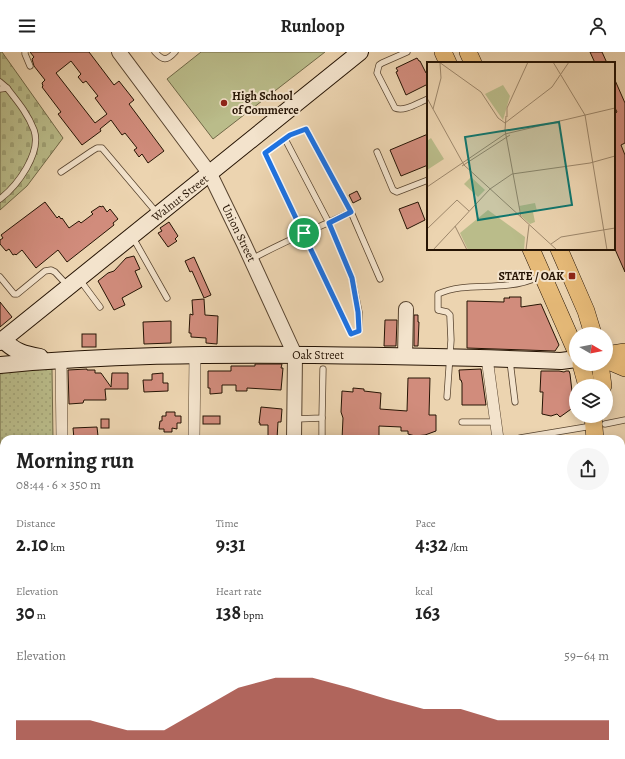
<!DOCTYPE html>
<html lang="en">
<head>
<meta charset="utf-8">
<style>
	body { margin:0; font-family:Alegreya,serif; background:#f6f6f6; color:#222; height:100vh; display:flex; flex-direction:column; font-size:15px; white-space:nowrap }
	* { box-sizing:border-box; margin:0 }
	p { font-size:13px; color:#767676 }
	.icon { flex:none; width:22px; height:22px; fill:none; stroke:currentColor; stroke-width:2; stroke-linecap:round; stroke-linejoin:round }
	.map { position:relative; flex:1; overflow:hidden }
	.side { position:absolute; left:0px; top:383px; width:625px; height:324px; display:flex; flex-direction:column; background:#fff; border-radius:12px 12px 0 0; box-shadow:0 2px 10px #0003 }
	.side>* { flex:none }
	.needle { width:26px; rotate:99deg }
	.tools { position:absolute; left:569px; top:275px; display:grid; gap:8px }
	.tools a { display:grid; place-items:center; width:44px; height:44px; border-radius:50%; background:#fff; box-shadow:0 2px 10px #0003; font-size:20px }
	.pin { position:absolute; display:grid; place-items:center; width:34px; height:34px; color:#fff; margin:-17px; border:2px solid #fff; border-radius:50%; box-shadow:0 1px 4px #0007 }
	.round { display:grid; place-items:center; flex:none; width:42px; height:42px; border-radius:21px; background:#f6f6f6 }
	.overview { display:flex; align-items:center; justify-content:space-between; height:68px; padding:0 16px }
	h1 { font-size:22px; font-weight:700; line-height:30px }
	.stats { display:grid; grid-template-columns:repeat(3,1fr); gap:6px; height:68px; padding:4px 16px }
	.stats div { display:grid; align-content:center }
	.stats b { font-size:20px; font-weight:700 }
	.stats small { font-size:11px; font-weight:400 }
	.stats p { font-size:11px }
	.chart { height:112px; padding:8px 16px }
	.chart p { display:flex; justify-content:space-between }
	.chart svg { width:100%; height:72px; margin-top:4px; fill:#8f2418; opacity:.7 }
	header { display:flex; justify-content:space-between; align-items:center; height:52px; padding:0 16px; background:#fff; font-size:18px; font-weight:700 }
	.map>svg:first-child { display:block }
	.grass { fill:#babc8a; stroke:#706847 }
	.cemetery { fill:url(#cemetery-stones); stroke:#706847 }
	.park { fill:url(#park-dots); stroke:#706847 }
	.building { fill:#d18c7c; stroke:#261404; fill-rule:evenodd }
	.lines { fill:none; stroke-linecap:round; stroke-linejoin:round }
	.service-casing { stroke:#58442f; stroke-width:7 }
	.minor-casing { stroke:#58442f; stroke-width:12 }
	.tertiary-casing { stroke:#58442f; stroke-width:16 }
	.secondary-casing { stroke:#261404; stroke-width:18 }
	.primary-casing { stroke:#261404; stroke-width:18 }
	.service { stroke:#f3e3cc; stroke-width:5.5 }
	.minor { stroke:#f3e3cc; stroke-width:11 }
	.tertiary { stroke:#f3e3cc; stroke-width:14 }
	.secondary { stroke:#f3e3cc; stroke-width:16 }
	.primary { stroke:#e6ba78; stroke-width:17 }
	.route-casing { stroke:#fff; stroke-width:8 }
	.route { stroke:#1a73e8; stroke-width:5 }
	.poi-dot { fill:#8f2418; stroke:#f3e3cc; stroke-width:1.5 }
	.labels { text-anchor:middle; stroke-width:4; stroke-linejoin:round; paint-order:stroke }
	.poi-label { font-size:12px; font-weight:bold; fill:#261404; stroke:#f3e3cc; text-anchor:start }
	.street-label { font-size:12px; fill:#261404; stroke:#f3e3cc }
	.inset-road { fill:none; stroke:#9d876b; stroke-width:1 }
	.view { fill:#0f766e; fill-opacity:0.15; stroke:#0f766e; stroke-width:2 }
	.inset-edge { fill:none; stroke:#261404; stroke-width:2 }
</style>
</head>
<body>
<header><svg class="icon" aria-label="menu" viewBox="0 0 24 24"><path d="M4 6h16M4 12h16M4 18h16"/></svg>Runloop<svg class="icon" aria-label="person" viewBox="0 0 24 24"><circle cx="12" cy="8" r="4"/><path d="M4 21q1-7 8-7t8 7"/></svg></header>
<div class="map">
<svg width="625" height="707" viewBox="0 0 625 707">
	<defs>
		<pattern id="cemetery-stones" width="16" height="16" patternUnits="userSpaceOnUse"><rect width="16" height="16" fill="#babc8a"/><path d="M2 7V4a2 2 0 0 1 4 0v3zM10 15v-3a2 2 0 0 1 4 0v3z" fill="#a0a175"/></pattern>
		<pattern id="park-dots" width="8" height="8" patternUnits="userSpaceOnUse"><rect width="8" height="8" fill="#babc8a"/><path d="M2 2h.1M6 6h.1" fill="none" stroke="#a0a175" stroke-width="1.8" stroke-linecap="round"/></pattern>
	</defs>
	<rect width="100%" height="100%" fill="#ecd4b0"/>
	<filter id="stains"><feTurbulence type="fractalNoise" baseFrequency=".005" numOctaves="4"/><feColorMatrix values="0 0 0 0 .2 0 0 0 0 .09 0 0 0 0 .02 0 0 0 .5 -.17"/></filter>
	<radialGradient id="worn" r=".72"><stop offset=".6" stop-color="#630" stop-opacity="0"/><stop offset="1" stop-color="#630" stop-opacity=".3"/></radialGradient>
	<path class="grass" d="M201 0H325L213 87 167 27Z"/>
	<path class="cemetery" d="M0 0H2L63 86 27 134 0 158Z"/>
	<path class="park" d="M52 317 53 387H4V440H0V319Z"/>
	<g class="building">
		<path d="M30 0H89L114 33 119 29 134 48 129 52 164 99 148 111 142 102 139 105 134 98 137 96 125 81 122 83 111 68 100 77 101 79 82 93 58 62 61 60 42 35 43 34 42 31 45 28 34 14 32 7 34 5ZM71 9 81 22 78 25 83 31 86 29 98 44 95 46 107 62 95 71 56 21Z"/>
		<path d="M590 0H602L607 11H595Z"/>
		<path d="M417 6 419 9H420L426 21 428 20V32L406 43 396 20 398 19 396 16Z"/>
		<path d="M614 26 625 51V91L621 93 625 103V220L614 195V62L617 60 614 54Z"/>
		<path d="M428 82V113L401 124 390 98Z"/>
		<path d="M357 139 361 147 353 151 349 143Z"/>
		<path d="M45 150 57 166 59 164 61 167 62 166 69 176 79 169 81 171 93 162 91 160 100 154 101 155 103 154 107 160 110 157 118 167 113 171 114 173 67 210 58 198 36 216 22 198 16 203 15 202 13 203 9 197 6 199 0 192V188L3 186 1 183Z"/>
		<path d="M418 150 425 168 407 177 399 157Z"/>
		<path d="M169 170 178 184 175 187 177 189 168 195 158 181 162 179 160 176Z"/>
		<path d="M134 204 140 217 135 219 142 235 122 246 125 253 114 258 98 229 108 221 114 219 126 206Z"/>
		<path d="M194 205 211 243 204 246 192 219 190 220 185 209Z"/>
		<path d="M509 245H521V255L541 252 559 293 555 299 467 296V249L504 250V246H510Z"/>
		<path d="M204 247 205 263 218 264 217 292 206 291V286L191 285V281H189L190 262 193 263 192 248Z"/>
		<path d="M0 250 12 265 0 275Z"/>
		<path d="M414 263H418V270H419L418 294H414Z"/>
		<path d="M385 268H397L396 294H384Z"/>
		<path d="M171 269V291L144 292 143 270Z"/>
		<rect x="82" y="282" width="14" height="13"/>
		<path d="M255 312H282L281 316H283L281 338 247 336V339H236V333H222V341L210 342V336H208V319H231V314H255Z"/>
		<path d="M87 317V318H95V321H101L111 335 112 321H128V337H105L106 348H84L83 351 69 352 68 318Z"/>
		<path d="M481 317 486 353H462V331L461 328H460L459 318Z"/>
		<path d="M541 319H559L564 320 566 319H569L570 322 573 348 575 350 574 355 560 365 557 362 551 364 542 362 543 340H540Z"/>
		<path d="M163 321V331H168V339L144 340 143 328H152V322Z"/>
		<path d="M408 326H430L429 363H436V379L425 383 415 384 408 382V379H401V375L379 374V387H342L343 366 341 360 342 339 353 340V336L364 337V339L381 341 380 357 407 359Z"/>
		<path d="M261 355 282 357 281 370H278L277 387H268V373H260V371H259Z"/>
		<path d="M166 360H175V364H181V371H177V377L172 376V380H164V377H159L160 369H162V364H166Z"/>
		<rect x="203" y="364" width="17" height="8"/>
		<rect x="101" y="367" width="8" height="9"/>
		<path d="M97 375 98 384H95V387H74L73 376Z"/>
	</g>
	<g class="lines">
		<g class="service-casing">
			<g id="service">
				<path d="M25 0V2L30 14"/>
				<path d="M155 0C163 9 167 9 175 0"/>
				<path d="M407 0 382 11 379 13 377 21 395 56C405 60 419 50 428 47"/>
				<path d="M0 30 7 36"/>
				<path d="M0 37 7 36C18 50 28 62 34 78 42 101 17 134 0 147"/>
				<path d="M377 100 393 138 397 140 428 128"/>
				<path d="M61 120 92 99 97 96H102L157 161"/>
				<path d="M351 160 380 227"/>
				<path d="M132 184 167 246"/>
				<path d="M252 207C284 189 318 176 351 160L306 77 290 83 265 101 351 282 359 279V260L352 226 329 171 285 87"/>
				<path d="M0 225 14 242H17L45 219 51 218 55 220 68 234"/>
				<path d="M80 228 100 255"/>
				<path d="M510 309 515 350"/>
				<path d="M447 345 451 288 450 265V263L447 260 438 258V242C460 232 484 236 508 233 519 232 530 229 540 224"/>
				<path d="M322 366V387"/>
				<path d="M295 367 322 366 323 317"/>
				<path d="M462 370H495"/>
				<path d="M605 372 625 368"/>
				<path d="M519 387 520 386 592 374"/>
				<path d="M621 480H625"/>
				<path d="M621 539H625"/>
			</g>
		</g>
		<g class="minor-casing">
			<g id="minor">
				<path d="M487 306 498 387"/>
				<path d="M61 308 62 387"/>
				<path d="M194 387 195 304"/>
				<path d="M0 490H4"/>
				<path d="M70 703V707"/>
				<path d="M192 707V703"/>
			</g>
		</g>
		<g class="tertiary-casing">
			<g id="tertiary">
				<path d="M119 0 210 122 244 192 295 303 294 387"/>
				<path d="M405 305 406 257"/>
				<path d="M290 707 291 703"/>
			</g>
		</g>
		<g class="secondary-casing">
			<g id="secondary">
				<path d="M3 288C16 300 23 302 40 305"/>
				<path d="M0 290 360 0"/>
				<path d="M0 313C104 303 209 302 314 303 396 304 478 305 561 309L576 307"/>
			</g>
		</g>
		<g class="primary-casing">
			<g id="primary">
				<path d="M443 0 448 11"/>
				<path d="M468 0 473 11"/>
				<path d="M531 197 576 299"/>
				<path d="M559 197 586 259 593 282"/>
				<path d="M606 303 625 300"/>
				<path d="M606 308 625 316"/>
				<path d="M581 312 587 334"/>
				<path d="M600 312 603 334"/>
				<path d="M593 364 595 387"/>
				<path d="M621 591 625 642"/>
				<path d="M615 703V707"/>
			</g>
		</g>
		<use href="#service" class="service"/>
		<use href="#minor" class="minor"/>
		<use href="#tertiary" class="tertiary"/>
		<use href="#secondary" class="secondary"/>
		<use href="#primary" class="primary"/>
	</g>
	<g class="lines">
		<g class="route-casing">
			<path id="route" d="M306 77 351 160 329 171 352 226 358 260 359 279 351 282 265 101 290 83Z"/>
		</g>
		<use href="#route" class="route"/>
	</g>
	<g class="poi-dot">
		<circle cx="224" cy="51" r="4"/>
		<rect x="568" y="220" width="8" height="8" rx="2"/>
	</g>
	<g class="labels">
		<g class="poi-label">
			<text x="232" y="48">High School<tspan x="232" dy="14">of Commerce</tspan></text>
			<text x="564" y="228" text-anchor="end">STATE / OAK</text>
		</g>
		<g class="street-label">
			<text transform="translate(180 146) rotate(-38)" y="4">Walnut Street</text>
			<text transform="translate(239 181) rotate(64)" y="4">Union Street</text>
			<text x="318" y="307">Oak Street</text>
		</g>
	</g>
	<g transform="translate(427 10)">
		<rect width="188" height="188" fill="#ecd4b0"/>
		<path d="M44 115 58 128 51 135 37 122Z" fill="#babc8a"/>
		<path d="M61 148 98 175 97 188H41L33 171Z" fill="#babc8a"/>
		<path d="M76 23 83 34 76 58 58 32ZM4 76 17 97 0 108V79ZM108 141 110 149 106 150 108 160 103 162 95 155 92 144Z" fill="#babc8a"/>
		<path class="inset-road" d="M12 0 54 30 71 56 78 61M126 0 158 53M13 1 14 16 6 47 37 103 130 188M0 36 6 47M158 53 180 188M79 54 78 68 94 155M80 55V46L101 0M78 61 125 25 142 0M35 104 83 73M0 125 78 72 188 46M28 164 40 188M0 167 30 138 42 149M124 182 134 175 188 166M6 188 63 127 85 112 163 101 188 94M99 188 102 163"/>
		<path class="view" d="M132 60 145 143 51 158 38 75Z"/>
		<rect width="188" height="188" class="inset-edge"/>
	</g>
	<rect width="100%" height="100%" filter="url(#stains)"/>
	<rect width="100%" height="100%" fill="url(#worn)"/>
</svg>
<div class="tools">
<a><svg class="needle" viewBox="-14 -14 28 28"><path d="M0-13l5 13h-10z" fill="#e53935"/><path d="M0 13l5-13h-10z" fill="#767676"/></svg></a>
<a><svg class="icon" aria-label="layers" viewBox="0 0 24 24"><path d="M12 4l9 5-9 5-9-5zM3 14l9 5 9-5"/></svg></a>
</div>
<div class="pin" style="left:304px;top:181px;background:#1e9e55"><svg class="icon" aria-label="arrive" viewBox="0 0 24 24"><path d="M6 21V4h12l-3 4 3 4H6"/></svg></div>
<section class="side">
<div class="overview"><div><h1>Morning run</h1><p>08:44 · 6 × 350 m</p></div><a class="round"><svg class="icon" aria-label="share" viewBox="0 0 24 24"><path d="M12 15V3M7 8l5-5 5 5M5 13v7h14v-7"/></svg></a></div>
<div class="stats">
<div><p>Distance</p><b>2.10<small> km</small></b></div>
<div><p>Time</p><b>9:31</b></div>
<div><p>Pace</p><b>4:32<small> /km</small></b></div>
</div>
<div class="stats">
<div><p>Elevation</p><b>30<small> m</small></b></div>
<div><p>Heart rate</p><b>138<small> bpm</small></b></div>
<div><p>kcal</p><b>163</b></div>
</div>
<div class="chart"><p><span>Elevation</span>59–64 m</p>
<svg viewBox="0 0 160 44" preserveAspectRatio="none"><path d="M0 44V32L10 32L20 32L30 38L40 38L50 25L60 12L70 6L80 6L90 12L100 19L110 25L120 25L130 32L140 32L150 32L160 32V44z"/></svg>
</div>
</section>
</div>
</body>
</html>
